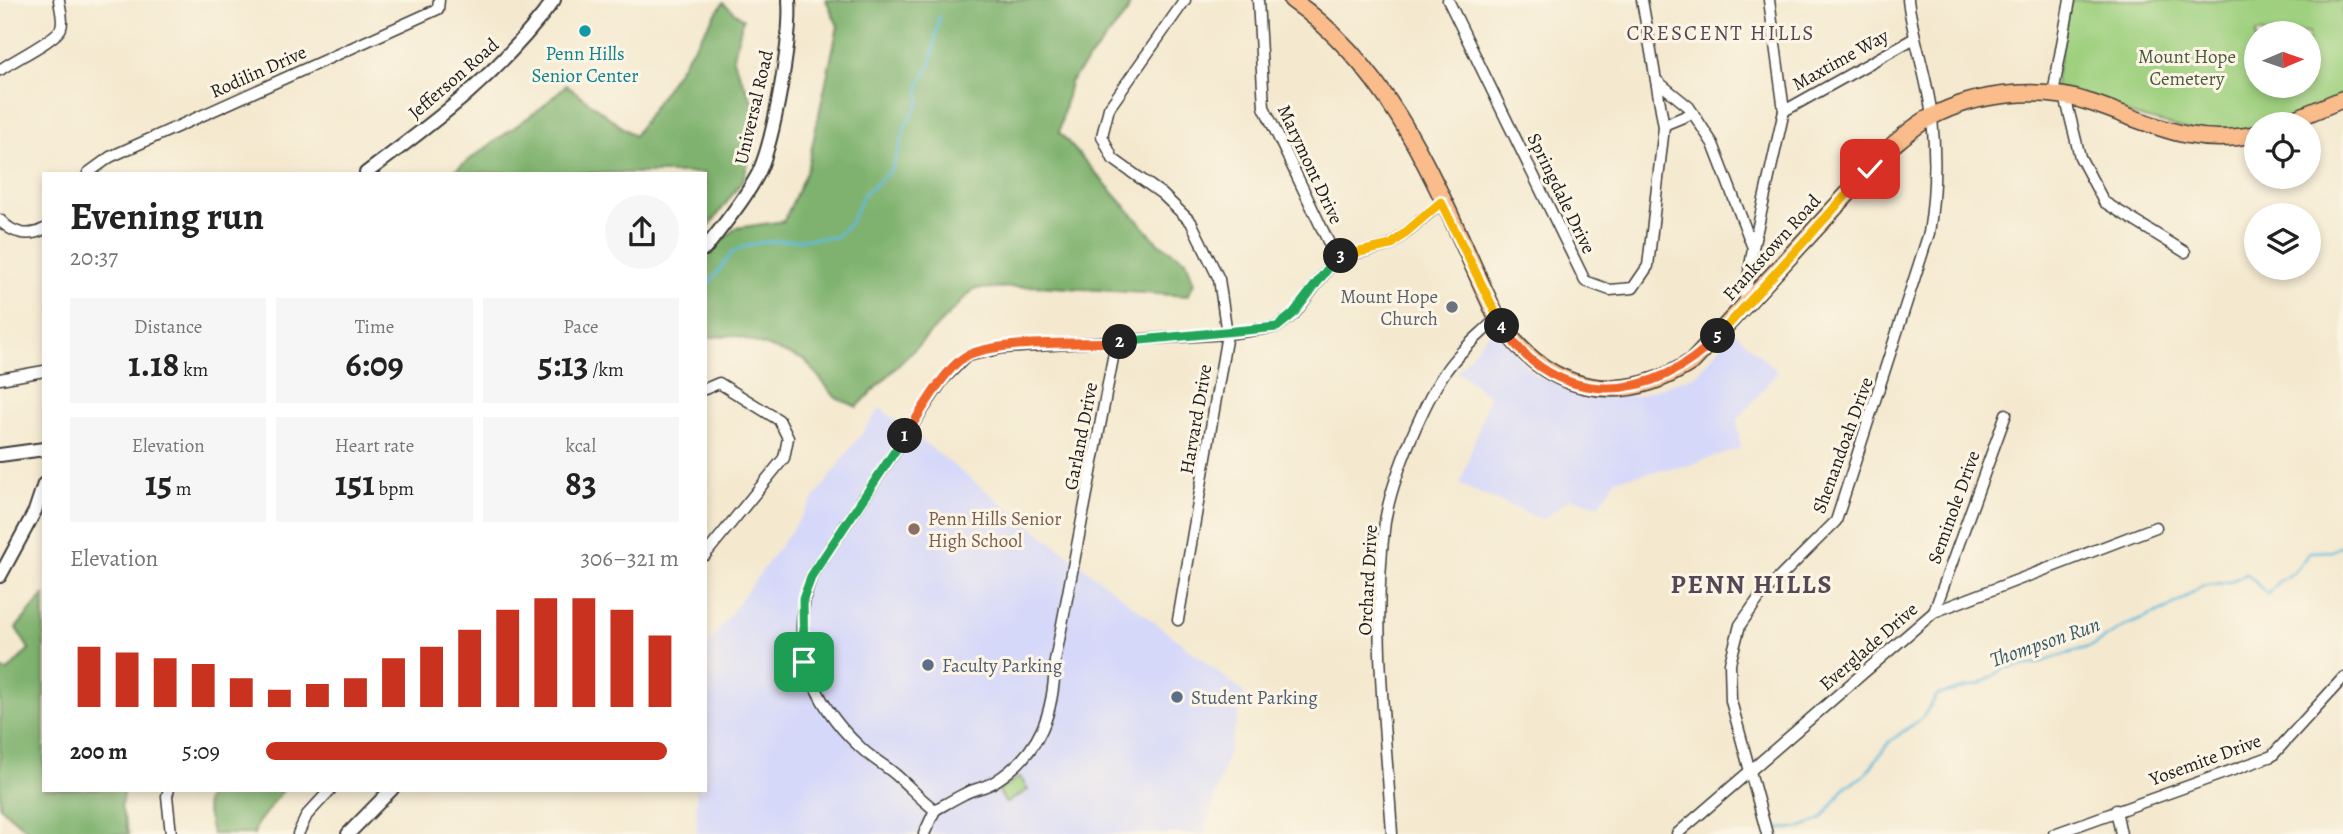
<!DOCTYPE html>
<html lang="en">
<head>
<meta charset="utf-8">
<style>
	body { margin:0; font-family:Alegreya,serif; background:#f6f6f6; color:#222; height:100vh; display:flex; flex-direction:column; font-size:26px; white-space:nowrap }
	* { box-sizing:border-box; margin:0 }
	p { font-size:23px; color:#767676 }
	.icon { flex:none; width:38px; height:38px; fill:none; stroke:currentColor; stroke-width:2; stroke-linecap:round; stroke-linejoin:round }
	.map { position:relative; flex:1; overflow:hidden }
	.panel { position:absolute; left:42px; top:172px; width:665px; height:620px; display:flex; flex-direction:column; background:#fff; border-radius:0px; box-shadow:0 4px 10px #0003 }
	.panel>* { flex:none }
	.needle { width:46px; rotate:88deg }
	.buttons { position:absolute; left:2244px; top:21px; display:grid; gap:14px }
	.buttons a { display:grid; place-items:center; width:77px; height:77px; border-radius:50%; background:#fff; box-shadow:0 4px 10px #0003; font-size:35px }
	.pin { position:absolute; display:grid; place-items:center; width:60px; height:60px; color:#fff; margin:-30px; border-radius:14px; box-shadow:0 4px 10px #0006 }
	.km { position:absolute; width:35px; height:35px; margin:-18px; border-radius:50%; background:#222; color:#fff; font-size:19px; line-height:35px; text-align:center }
	.round { display:grid; place-items:center; flex:none; width:74px; height:74px; border-radius:37px; background:#f6f6f6 }
	.summary { display:flex; align-items:center; justify-content:space-between; height:119px; padding:0 28px }
	h1 { font-size:38px; font-weight:700; line-height:52px }
	.metrics { display:grid; grid-template-columns:repeat(3,1fr); gap:10px; height:119px; padding:7px 28px }
	.metrics div { display:grid; align-content:center; border-radius:0px; background:#f6f6f6; text-align:center }
	.metrics b { font-size:35px; font-weight:700 }
	.metrics small { font-size:19px; font-weight:400 }
	.metrics p { font-size:19px }
	.chart { height:196px; padding:14px 28px }
	.chart p { display:flex; justify-content:space-between }
	.chart svg { width:100%; height:126px; margin-top:7px; stroke:#c8321e; stroke-width:6 }
	ul { padding:0 28px; list-style:none; font-size:23px }
	li { display:grid; grid-template-columns:112px 84px 1fr; align-items:center; height:52px }
	li i { height:18px; border-radius:9px; background:#c8321e }
	.map>svg:first-child { display:block }
	.built { fill:#d6d8f9 }
	.green { fill:#9fd07f; stroke:#5e764e; stroke-width:2; fill-rule:evenodd }
	.forest { fill:#7fb26e; stroke:#4e6745; stroke-width:2 }
	.lines { fill:none; stroke-linecap:round; stroke-linejoin:round }
	.stream { stroke:#60b9dd; stroke-width:2.5 }
	.minor-casing { stroke:#3c3b37; stroke-width:13 }
	.tertiary-casing { stroke:#3c3b37; stroke-width:16 }
	.primary-casing { stroke:#3c3b37; stroke-width:19 }
	.minor { stroke:#fff; stroke-width:10 }
	.tertiary { stroke:#fff; stroke-width:12 }
	.primary { stroke:#f9bc8a; stroke-width:16 }
	.split-1-casing { stroke:#fff; stroke-width:14 }
	.split-2-casing { stroke:#fff; stroke-width:14 }
	.split-3-casing { stroke:#fff; stroke-width:14 }
	.split-4-casing { stroke:#fff; stroke-width:14 }
	.split-5-casing { stroke:#fff; stroke-width:14 }
	.split-6-casing { stroke:#fff; stroke-width:14 }
	.split-1 { stroke:#22a559; stroke-width:9 }
	.split-2 { stroke:#f0652b; stroke-width:9 }
	.split-3 { stroke:#22a559; stroke-width:9 }
	.split-4 { stroke:#f5b400; stroke-width:9 }
	.split-5 { stroke:#f0652b; stroke-width:9 }
	.split-6 { stroke:#f5b400; stroke-width:9 }
	.culture-dot { fill:#0f9aa8; stroke:#fcf5e5; stroke-width:2.5 }
	.worship-dot { fill:#6b7280; stroke:#fcf5e5; stroke-width:2.5 }
	.education-dot { fill:#8d6e63; stroke:#fcf5e5; stroke-width:2.5 }
	.service-dot { fill:#5c6f8a; stroke:#fcf5e5; stroke-width:2.5 }
	.labels { text-anchor:middle; stroke-width:6; stroke-linejoin:round; paint-order:stroke }
	.culture-label { font-size:19px; fill:#0d838f; stroke:#fcf5e5 }
	.park-label { font-size:19px; fill:#4a5b3f; stroke:#fcf5e5 }
	.street-label { font-size:19px; fill:#1c1c1c; stroke:#fcf5e5 }
	.worship-label { font-size:19px; fill:#5b616d; stroke:#fcf5e5; text-anchor:end }
	.education-label { font-size:19px; fill:#785e54; stroke:#fcf5e5; text-anchor:start }
	.service-label { font-size:19px; fill:#4e5e75; stroke:#fcf5e5; text-anchor:start }
	.neighbourhood-label { font-size:21px; letter-spacing:2px; fill:#544856; stroke:#fcf5e5 }
	.water-label { font-size:21px; font-style:italic; fill:#375b69; stroke:#fcf5e5 }
	.district-label { font-size:26px; font-weight:bold; letter-spacing:2px; fill:#544856; stroke:#fcf5e5 }
</style>
</head>
<body>
<div class="map">
<svg width="2343" height="834" viewBox="0 0 2343 834">
	<rect width="100%" height="100%" fill="#fcf5e5"/>
	<filter id="ink" filterUnits="userSpaceOnUse"><feTurbulence type="fractalNoise" baseFrequency=".0143" numOctaves="2"/><feDisplacementMap in="SourceGraphic" scale="14" xChannelSelector="R" yChannelSelector="G"/><feConvolveMatrix kernelMatrix="1 2 1 2 8 2 1 2 1" color-interpolation-filters="sRGB"/></filter>
	<filter id="wash" filterUnits="userSpaceOnUse"><feTurbulence type="fractalNoise" baseFrequency=".00686" numOctaves="4" result="noise"/><feDisplacementMap in="SourceGraphic" scale="28" xChannelSelector="R" yChannelSelector="G"/><feGaussianBlur stdDeviation="1.57" result="paint"/><feColorMatrix in="noise" values="0 0 0 0 0 0 0 0 0 0 0 0 0 0 0 0 0 1.4 0 .05"/><feComposite in="paint" operator="in"/></filter>
	<g filter="url(#wash)">
		<rect width="100%" height="100%" fill="#f4e9cf"/>
		<g class="built">
			<path d="M1493 328 1534 374 1591 397 1637 396 1696 375 1734 331 1778 372 1737 421 1741 448 1690 465 1616 479 1600 505 1570 498 1543 520 1460 485 1489 396 1457 371Z"/>
			<path d="M880 408 1245 693 1205 834H697L696 789H705V649Z"/>
		</g>
		<g class="green">
			<path d="M2070 0H2343V99L2283 124H2256V134L2223 139 2053 94ZM2256 33H2308V86H2256Z"/>
			<path d="M1020 777 1028 790 1006 803 998 791Z"/>
		</g>
		<g class="forest">
			<path d="M826 0H1131L1127 13 1070 82 1059 132 1158 243 1186 260 1194 283 1187 296 1039 286 974 289 857 407 835 397 805 360 734 335 705 338V255L736 228 784 221 807 170 838 26Z"/>
			<path d="M723 3 743 19 733 60 761 120 743 180 705 232V173H451L541 108 566 85 634 136Z"/>
			<path d="M44 595V789H124L121 807 129 834H32L0 807V669L8 671 29 649 16 628Z"/>
			<path d="M211 789H284L257 824 254 834H212L205 803Z"/>
		</g>
		<g class="lines">
			<g class="stream">
				<path d="M705 289 732 253 740 248 763 242 835 237 850 223 863 195 890 171 899 151 905 126 920 102 919 85 931 65 939 17"/>
				<path d="M1777 829 1800 828 1822 819 1846 786 1865 775 1889 742 1923 717 1937 695 1980 684 2006 668 2034 664 2092 646 2125 626 2169 608 2202 586 2228 582 2247 574 2268 595 2279 581 2293 573 2310 552 2332 551 2343 545"/>
			</g>
		</g>
	</g>
	<g filter="url(#ink)">
		<g class="lines">
			<g class="minor-casing">
				<g id="minor">
					<path d="M1258 0 1264 107 1336 258"/>
					<path d="M1448 0 1585 281 1610 290 1633 288 1648 266 1664 127 1642 0"/>
					<path d="M0 70C13 60 56 40 61 28 64 20 60 9 59 0"/>
					<path d="M1657 81 1689 107 1713 144 1753 248 1744 304"/>
					<path d="M2053 94 2070 0"/>
					<path d="M2065 96 2080 157 2104 202 2185 252"/>
					<path d="M1784 111 1913 39"/>
					<path d="M1664 125 1693 113"/>
					<path d="M88 173 110 157 438 9 439 0"/>
					<path d="M0 220C12 233 28 238 44 229"/>
					<path d="M1753 248 1784 111 1769 0"/>
					<path d="M1116 342 1055 661C1054 712 1041 753 994 782 985 788 973 789 964 794 954 799 944 805 935 810 920 799 909 786 895 774 885 765 871 758 861 748 811 702 787 641 812 575L943 380 967 356 1003 348 1227 334 1277 327 1294 314 1336 258 1391 245 1442 202"/>
					<path d="M0 379 44 371"/>
					<path d="M705 389 719 383 779 420 788 438 784 458 705 555"/>
					<path d="M1934 612 2006 414"/>
					<path d="M1178 620 1227 334 1219 279 1191 222 1162 194 1113 159 1102 136 1109 108 1185 0"/>
					<path d="M169 789 167 796 171 834"/>
					<path d="M2116 810 2121 834"/>
					<path d="M298 834 307 815 331 789"/>
					<path d="M924 834 935 810"/>
					<path d="M1392 834C1386 734 1372 630 1384 530 1388 487 1421 408 1445 372 1458 352 1480 335 1497 318"/>
					<path d="M1677 834 1934 612 2156 527"/>
					<path d="M1767 834 1731 701 1730 663 1740 625 1759 598 1836 521 1929 233C1935 195 1936 156 1932 118 1928 79 1913 40 1908 0"/>
					<path d="M2054 834 2272 756 2343 678"/>
				</g>
			</g>
			<g class="tertiary-casing">
				<g id="tertiary">
					<path d="M366 173C440 118 498 75 554 0"/>
					<path d="M705 249C723 225 744 201 758 174 774 141 792 37 789 0"/>
					<path d="M0 455 44 449"/>
					<path d="M0 576 35 511 44 484"/>
					<path d="M348 834 392 789"/>
				</g>
			</g>
			<g class="primary-casing">
				<g id="primary">
					<path d="M1292 0C1401 76 1442 202 1497 318 1544 391 1619 410 1693 361L1893 145C1905 135 1917 124 1931 117 1977 92 2043 86 2092 103 2151 123 2191 148 2256 134"/>
					<path d="M2283 124 2343 99"/>
				</g>
			</g>
			<use href="#minor" class="minor"/>
			<use href="#tertiary" class="tertiary"/>
			<use href="#primary" class="primary"/>
		</g>
	</g>
	<g class="lines" filter="url(#ink)">
		<g class="split-1-casing">
			<path id="split-1" d="M804 662 803 599 812 575 905 436"/>
		</g>
		<g class="split-2-casing">
			<path id="split-2" d="M905 436C919 416 946 365 968 355 1003 340 1080 344 1120 342"/>
		</g>
		<g class="split-3-casing">
			<path id="split-3" d="M1120 342 1277 327 1293 314 1336 258 1341 256"/>
		</g>
		<g class="split-4-casing">
			<path id="split-4" d="M1341 256 1391 245 1441 202 1502 326"/>
		</g>
		<g class="split-5-casing">
			<path id="split-5" d="M1502 326C1555 410 1655 404 1718 336"/>
		</g>
		<g class="split-6-casing">
			<path id="split-6" d="M1718 336 1870 169"/>
		</g>
		<use href="#split-1" class="split-1"/>
		<use href="#split-2" class="split-2"/>
		<use href="#split-3" class="split-3"/>
		<use href="#split-4" class="split-4"/>
		<use href="#split-5" class="split-5"/>
		<use href="#split-6" class="split-6"/>
	</g>
	<circle class="culture-dot" cx="585" cy="31" r="7"/>
	<circle class="worship-dot" cx="1452" cy="307" r="7"/>
	<circle class="education-dot" cx="914" cy="529" r="7"/>
	<g class="service-dot">
		<circle cx="928" cy="665" r="7"/>
		<circle cx="1177" cy="697" r="7"/>
	</g>
	<g class="labels">
		<g class="culture-label">
			<text x="585" y="60">Penn Hills<tspan x="585" dy="22">Senior Center</tspan></text>
		</g>
		<g class="park-label">
			<text x="2187" y="63">Mount Hope<tspan x="2187" dy="22">Cemetery</tspan></text>
		</g>
		<g class="street-label">
			<text transform="translate(1840 59) rotate(-29)" y="7">Maxtime Way</text>
			<text transform="translate(258 71) rotate(-24)" y="7">Rodilin Drive</text>
			<text transform="translate(453 78) rotate(-41)" y="7">Jefferson Road</text>
			<text transform="translate(753 107) rotate(-77)" y="7">Universal Road</text>
			<text transform="translate(1311 164) rotate(65)" y="7">Marymont Drive</text>
			<text transform="translate(1562 193) rotate(64)" y="7">Springdale Drive</text>
			<text transform="translate(1771 247) rotate(-48)" y="7">Frankstown Road</text>
			<text transform="translate(1195 419) rotate(-80)" y="7">Harvard Drive</text>
			<text transform="translate(1080 436) rotate(-79)" y="7">Garland Drive</text>
			<text transform="translate(1842 445) rotate(-70)" y="7">Shenandoah Drive</text>
			<text transform="translate(1953 507) rotate(-70)" y="7">Seminole Drive</text>
			<text transform="translate(1367 580) rotate(-87)" y="7">Orchard Drive</text>
			<text transform="translate(1868 646) rotate(-41)" y="7">Everglade Drive</text>
			<text transform="translate(2205 759) rotate(-20)" y="7">Yosemite Drive</text>
		</g>
		<g class="worship-label">
			<text x="1438" y="303">Mount Hope<tspan x="1438" dy="22">Church</tspan></text>
		</g>
		<g class="education-label">
			<text x="928" y="525">Penn Hills Senior<tspan x="928" dy="22">High School</tspan></text>
		</g>
		<g class="service-label">
			<text x="942" y="672">Faculty Parking</text>
			<text x="1191" y="704">Student Parking</text>
		</g>
		<g class="neighbourhood-label">
			<text x="1721" y="40">CRESCENT HILLS</text>
		</g>
		<g class="water-label">
			<text transform="translate(2045 642) rotate(-19)" y="7">Thompson Run</text>
		</g>
		<g class="district-label">
			<text x="1752" y="593">PENN HILLS</text>
		</g>
	</g>
</svg>
<div class="buttons">
<a><svg class="needle" viewBox="-14 -14 28 28"><path d="M0-13l5 13h-10z" fill="#e53935"/><path d="M0 13l5-13h-10z" fill="#767676"/></svg></a>
<a><svg class="icon" aria-label="locate" viewBox="0 0 24 24"><circle cx="12" cy="12" r="6"/><path d="M12 2v4M12 18v4M2 12h4M18 12h4"/></svg></a>
<a><svg class="icon" aria-label="layers" viewBox="0 0 24 24"><path d="M12 4l9 5-9 5-9-5zM3 14l9 5 9-5"/></svg></a>
</div>
<div class="pin" style="left:804px;top:662px;background:#1e9e55"><svg class="icon" aria-label="arrive" viewBox="0 0 24 24"><path d="M6 21V4h12l-3 4 3 4H6"/></svg></div>
<div class="pin" style="left:1870px;top:169px;background:#d93025"><svg class="icon" aria-label="check" viewBox="0 0 24 24"><path d="M5 12l5 5 9-10"/></svg></div>
<b class="km" style="left:905px;top:436px">1</b>
<b class="km" style="left:1120px;top:342px">2</b>
<b class="km" style="left:1341px;top:256px">3</b>
<b class="km" style="left:1502px;top:326px">4</b>
<b class="km" style="left:1718px;top:336px">5</b>
<section class="panel">
<div class="summary"><div><h1>Evening run</h1><p>20:37</p></div><a class="round"><svg class="icon" aria-label="share" viewBox="0 0 24 24"><path d="M12 15V3M7 8l5-5 5 5M5 13v7h14v-7"/></svg></a></div>
<div class="metrics">
<div><p>Distance</p><b>1.18<small> km</small></b></div>
<div><p>Time</p><b>6:09</b></div>
<div><p>Pace</p><b>5:13<small> /km</small></b></div>
</div>
<div class="metrics">
<div><p>Elevation</p><b>15<small> m</small></b></div>
<div><p>Heart rate</p><b>151<small> bpm</small></b></div>
<div><p>kcal</p><b>83</b></div>
</div>
<div class="chart"><p><span>Elevation</span>306–321 m</p>
<svg viewBox="0 0 160 44" preserveAspectRatio="none"><path d="M5 44V23M15 44V25M25 44V27M35 44V29M45 44V34M55 44V38M65 44V36M75 44V34M85 44V27M95 44V23M105 44V17M115 44V10M125 44V6M135 44V6M145 44V10M155 44V19"/></svg>
</div>
<ul>
<li><b>200 m</b>5:09<i style="width:97%"></i></li>
</ul>
</section>
</div>
</body>
</html>
